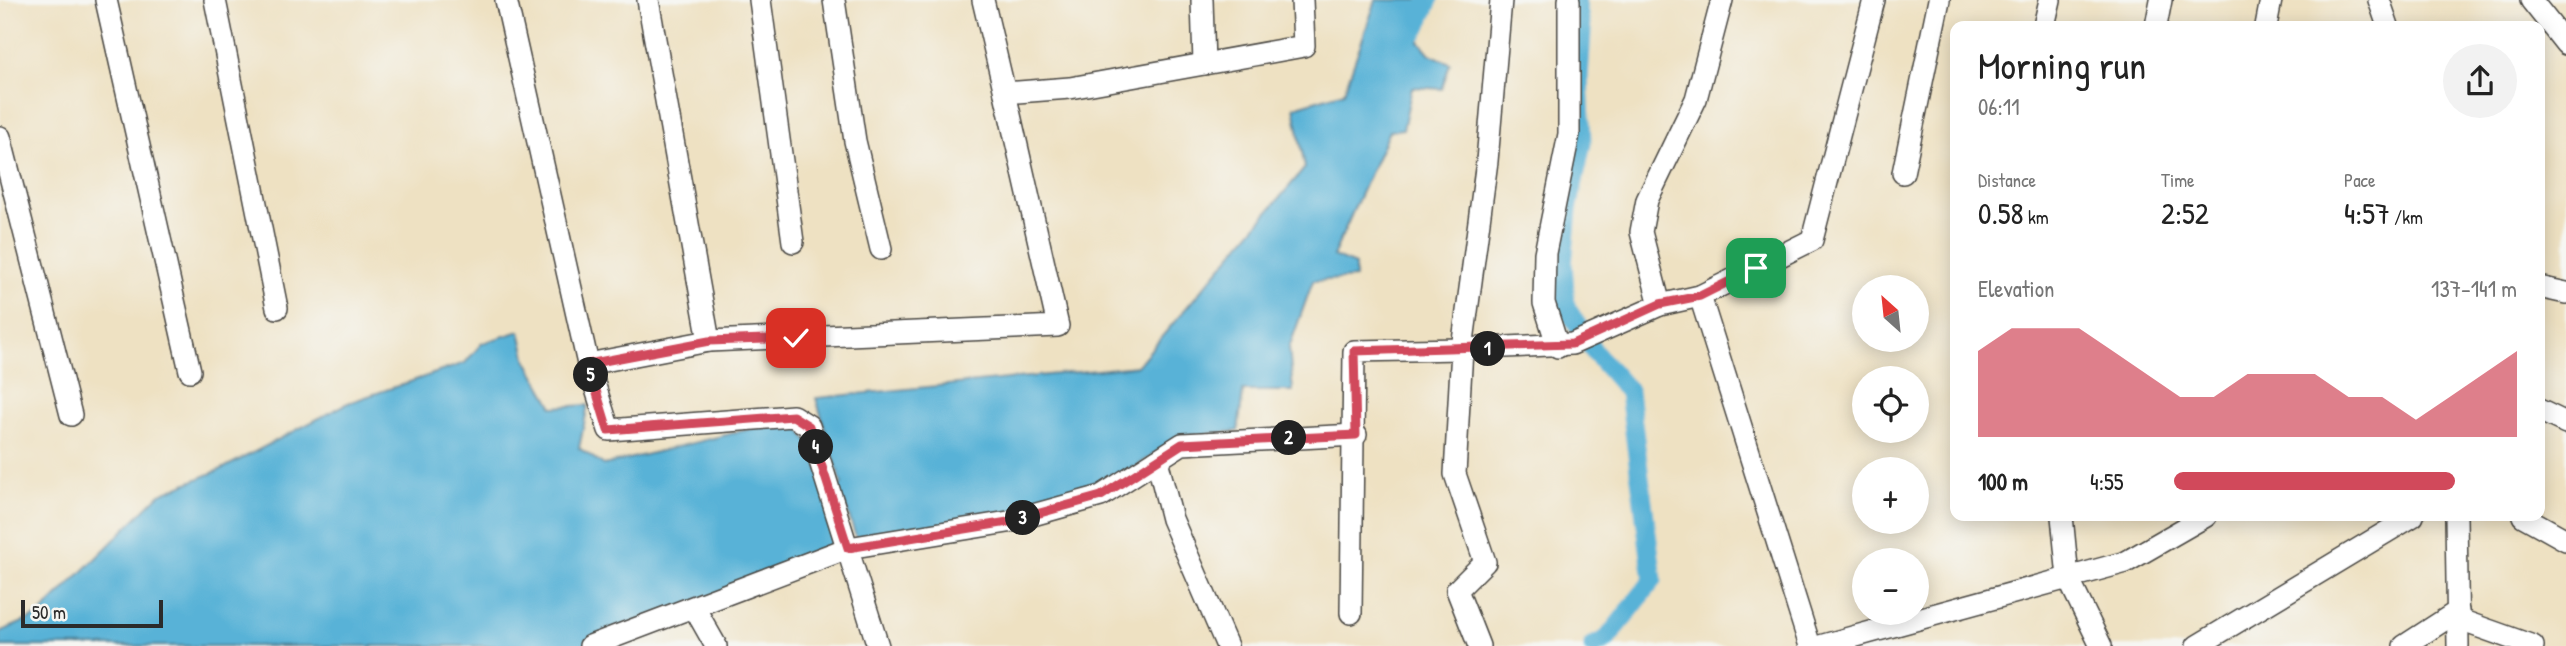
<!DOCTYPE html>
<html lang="en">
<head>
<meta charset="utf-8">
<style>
	body { margin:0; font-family:"Patrick Hand",sans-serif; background:#f2f2f2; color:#222; height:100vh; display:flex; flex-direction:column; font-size:26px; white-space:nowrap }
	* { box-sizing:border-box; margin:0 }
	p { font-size:23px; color:#767676 }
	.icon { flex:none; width:38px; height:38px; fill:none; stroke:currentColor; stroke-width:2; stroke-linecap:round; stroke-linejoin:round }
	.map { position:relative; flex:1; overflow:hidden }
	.side { position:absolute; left:1950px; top:21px; width:595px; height:500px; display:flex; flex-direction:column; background:#fff; border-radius:14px; box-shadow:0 4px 18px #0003 }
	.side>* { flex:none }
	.needle { width:46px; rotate:333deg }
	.controls { position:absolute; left:1852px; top:275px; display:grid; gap:14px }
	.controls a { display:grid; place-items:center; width:77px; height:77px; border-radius:50%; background:#fff; box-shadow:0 4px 18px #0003; font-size:35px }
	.scale { position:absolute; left:21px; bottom:18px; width:142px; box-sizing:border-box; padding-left:7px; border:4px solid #2b2b2b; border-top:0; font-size:19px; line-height:24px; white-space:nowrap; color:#2b2b2b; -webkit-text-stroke:5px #f6f6f2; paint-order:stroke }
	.pin { position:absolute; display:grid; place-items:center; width:60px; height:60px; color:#fff; margin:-30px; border-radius:14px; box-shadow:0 4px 10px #0006 }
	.km { position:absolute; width:35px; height:35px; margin:-18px; border-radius:50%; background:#222; color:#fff; font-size:19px; line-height:35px; text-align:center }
	.round { display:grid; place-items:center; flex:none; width:74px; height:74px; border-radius:37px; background:#f2f2f2 }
	.summary { display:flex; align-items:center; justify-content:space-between; height:119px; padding:0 28px }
	h1 { font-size:38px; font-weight:600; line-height:52px }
	.metrics { display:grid; grid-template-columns:repeat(3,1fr); gap:10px; height:119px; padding:7px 28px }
	.metrics div { display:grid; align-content:center }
	.metrics b { font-size:30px; font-weight:600 }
	.metrics small { font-size:19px; font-weight:400 }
	.metrics p { font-size:19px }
	.chart { height:196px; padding:14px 28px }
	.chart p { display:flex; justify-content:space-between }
	.chart svg { width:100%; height:126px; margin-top:7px; fill:#d1495b; opacity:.7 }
	ul { padding:0 28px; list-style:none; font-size:23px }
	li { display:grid; grid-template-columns:112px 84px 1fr; align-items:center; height:52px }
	li i { height:18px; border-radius:9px; background:#d1495b }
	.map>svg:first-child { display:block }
	.water { fill:#59b2d7; stroke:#426e81; stroke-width:2 }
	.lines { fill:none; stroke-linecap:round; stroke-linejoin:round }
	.canal { stroke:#59b2d7; stroke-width:19 }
	.street-casing { stroke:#484642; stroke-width:24 }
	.street { stroke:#fff; stroke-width:21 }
	.route-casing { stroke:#fff; stroke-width:14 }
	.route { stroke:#d1495b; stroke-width:9 }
</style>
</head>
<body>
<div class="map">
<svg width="2566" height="646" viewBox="0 0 2566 646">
	<rect width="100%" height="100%" fill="#f6f6f2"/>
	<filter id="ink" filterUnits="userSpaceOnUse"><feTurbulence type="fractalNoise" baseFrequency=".0143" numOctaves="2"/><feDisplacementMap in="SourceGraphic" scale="14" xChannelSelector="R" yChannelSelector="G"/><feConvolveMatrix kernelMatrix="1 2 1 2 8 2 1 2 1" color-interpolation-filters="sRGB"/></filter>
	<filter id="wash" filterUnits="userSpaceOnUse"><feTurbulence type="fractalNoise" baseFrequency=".00686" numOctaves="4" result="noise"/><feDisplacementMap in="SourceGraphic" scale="28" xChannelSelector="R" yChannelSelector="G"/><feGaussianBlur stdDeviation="1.57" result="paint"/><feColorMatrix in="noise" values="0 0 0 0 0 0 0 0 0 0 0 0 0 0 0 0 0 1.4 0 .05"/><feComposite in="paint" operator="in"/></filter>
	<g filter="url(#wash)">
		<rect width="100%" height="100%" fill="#eee1c2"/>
		<path class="water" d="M1376 0H1428L1419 41 1430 54 1450 63 1442 89 1412 87 1403 129 1389 131 1333 256 1355 265V278L1313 281 1289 348 1293 391H1243L1238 431 1179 436 1101 492 1000 518 857 540 845 504 833 552 582 646H0V632L39 615 160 494 222 469 348 403 465 363 482 343 520 331 527 361 553 407 588 405 579 448 604 465 750 429 796 424 808 441 827 491 842 485 816 398 1137 366 1305 168 1294 107 1344 92Z"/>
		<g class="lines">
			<g class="canal">
				<path d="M1576 0 1582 31 1579 79 1582 143 1568 209 1563 264 1566 307 1595 353 1629 392 1653 580 1607 639 1593 646"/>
				<path d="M1415 31 1429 0"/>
			</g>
		</g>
	</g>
	<g filter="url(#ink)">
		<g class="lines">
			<g class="street-casing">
				<g id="street">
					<path d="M106 0 190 371"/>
					<path d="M215 0 277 308"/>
					<path d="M506 0 588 364 709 341"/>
					<path d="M648 0 709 341 1058 326 1005 93"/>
					<path d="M760 0 793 242"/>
					<path d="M834 0 855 141 881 249"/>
					<path d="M983 0 1005 93 1070 88 1304 46 1302 0"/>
					<path d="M1202 0 1204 64"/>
					<path d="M2379 0 2388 26"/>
					<path d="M2531 0 2566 44"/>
					<path d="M2044 26 2050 0"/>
					<path d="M2156 26 2161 0"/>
					<path d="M2266 26 2271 0"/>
					<path d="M0 137 71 415"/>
					<path d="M1903 173 1939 0"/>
					<path d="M2539 287 2566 293"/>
					<path d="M1700 296 1810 646"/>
					<path d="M1660 305 1641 232 1647 200 1696 99 1722 0"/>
					<path d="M1558 347 1544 303 1545 253 1569 134V0"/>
					<path d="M588 364 609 430 793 416 809 426 878 646"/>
					<path d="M2539 410 2566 423"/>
					<path d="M2062 516 2068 578 2101 646"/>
					<path d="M2456 516 2458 646"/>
					<path d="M2523 516 2566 540"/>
					<path d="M695 609 716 646"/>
					<path d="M1351 613 1354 351 1462 349 1487 161 1501 0"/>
					<path d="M2457 619 2533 646"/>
					<path d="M590 646 848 548 1008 522 1101 496 1157 460"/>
					<path d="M1227 646 1172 519 1157 460 1182 444 1356 435"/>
					<path d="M1479 646 1457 590 1485 562 1455 474 1462 349 1572 344 1660 305 1700 296 1812 240 1874 0"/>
					<path d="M1820 646 2126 562 2206 516"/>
					<path d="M2197 646 2413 516"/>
					<path d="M2404 646 2458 611"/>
				</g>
			</g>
			<use href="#street" class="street"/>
		</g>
	</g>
	<g class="lines" filter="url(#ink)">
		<g class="route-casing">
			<path id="route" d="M796 338 709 341 588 364 608 430 793 416 809 426 848 548 1008 522 1101 496 1182 444 1356 435 1354 351 1572 344 1660 304 1700 296 1756 268"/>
		</g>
		<use href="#route" class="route"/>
	</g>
</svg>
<div class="controls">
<a><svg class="needle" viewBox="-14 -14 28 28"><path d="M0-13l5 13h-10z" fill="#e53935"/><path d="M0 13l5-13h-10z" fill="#767676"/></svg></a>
<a><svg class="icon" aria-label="locate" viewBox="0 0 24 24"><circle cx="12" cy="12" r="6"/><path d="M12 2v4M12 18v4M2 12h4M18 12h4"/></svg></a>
<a>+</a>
<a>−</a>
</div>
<div class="scale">50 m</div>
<div class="pin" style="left:1756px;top:268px;background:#1e9e55"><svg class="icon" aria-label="arrive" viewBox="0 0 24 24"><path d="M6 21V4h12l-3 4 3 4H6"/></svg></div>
<div class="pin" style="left:796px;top:338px;background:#d93025"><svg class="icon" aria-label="check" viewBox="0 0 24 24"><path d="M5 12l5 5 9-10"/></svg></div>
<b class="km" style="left:1488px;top:349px">1</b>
<b class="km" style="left:1289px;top:438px">2</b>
<b class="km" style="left:1023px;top:518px">3</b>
<b class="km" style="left:816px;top:447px">4</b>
<b class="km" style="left:591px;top:375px">5</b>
<section class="side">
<div class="summary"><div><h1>Morning run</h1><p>06:11</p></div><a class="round"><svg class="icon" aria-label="share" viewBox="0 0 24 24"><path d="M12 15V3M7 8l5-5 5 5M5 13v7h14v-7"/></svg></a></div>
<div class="metrics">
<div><p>Distance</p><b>0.58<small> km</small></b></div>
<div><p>Time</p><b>2:52</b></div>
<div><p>Pace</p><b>4:57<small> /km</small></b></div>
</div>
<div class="chart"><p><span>Elevation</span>137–141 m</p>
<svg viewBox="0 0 160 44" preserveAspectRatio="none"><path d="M0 44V14L10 6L20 6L30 6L40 14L50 22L60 30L70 30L80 22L90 22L100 22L110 30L120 30L130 38L140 30L150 22L160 14V44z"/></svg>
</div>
<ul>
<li><b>100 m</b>4:55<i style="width:82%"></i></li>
</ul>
</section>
</div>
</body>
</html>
